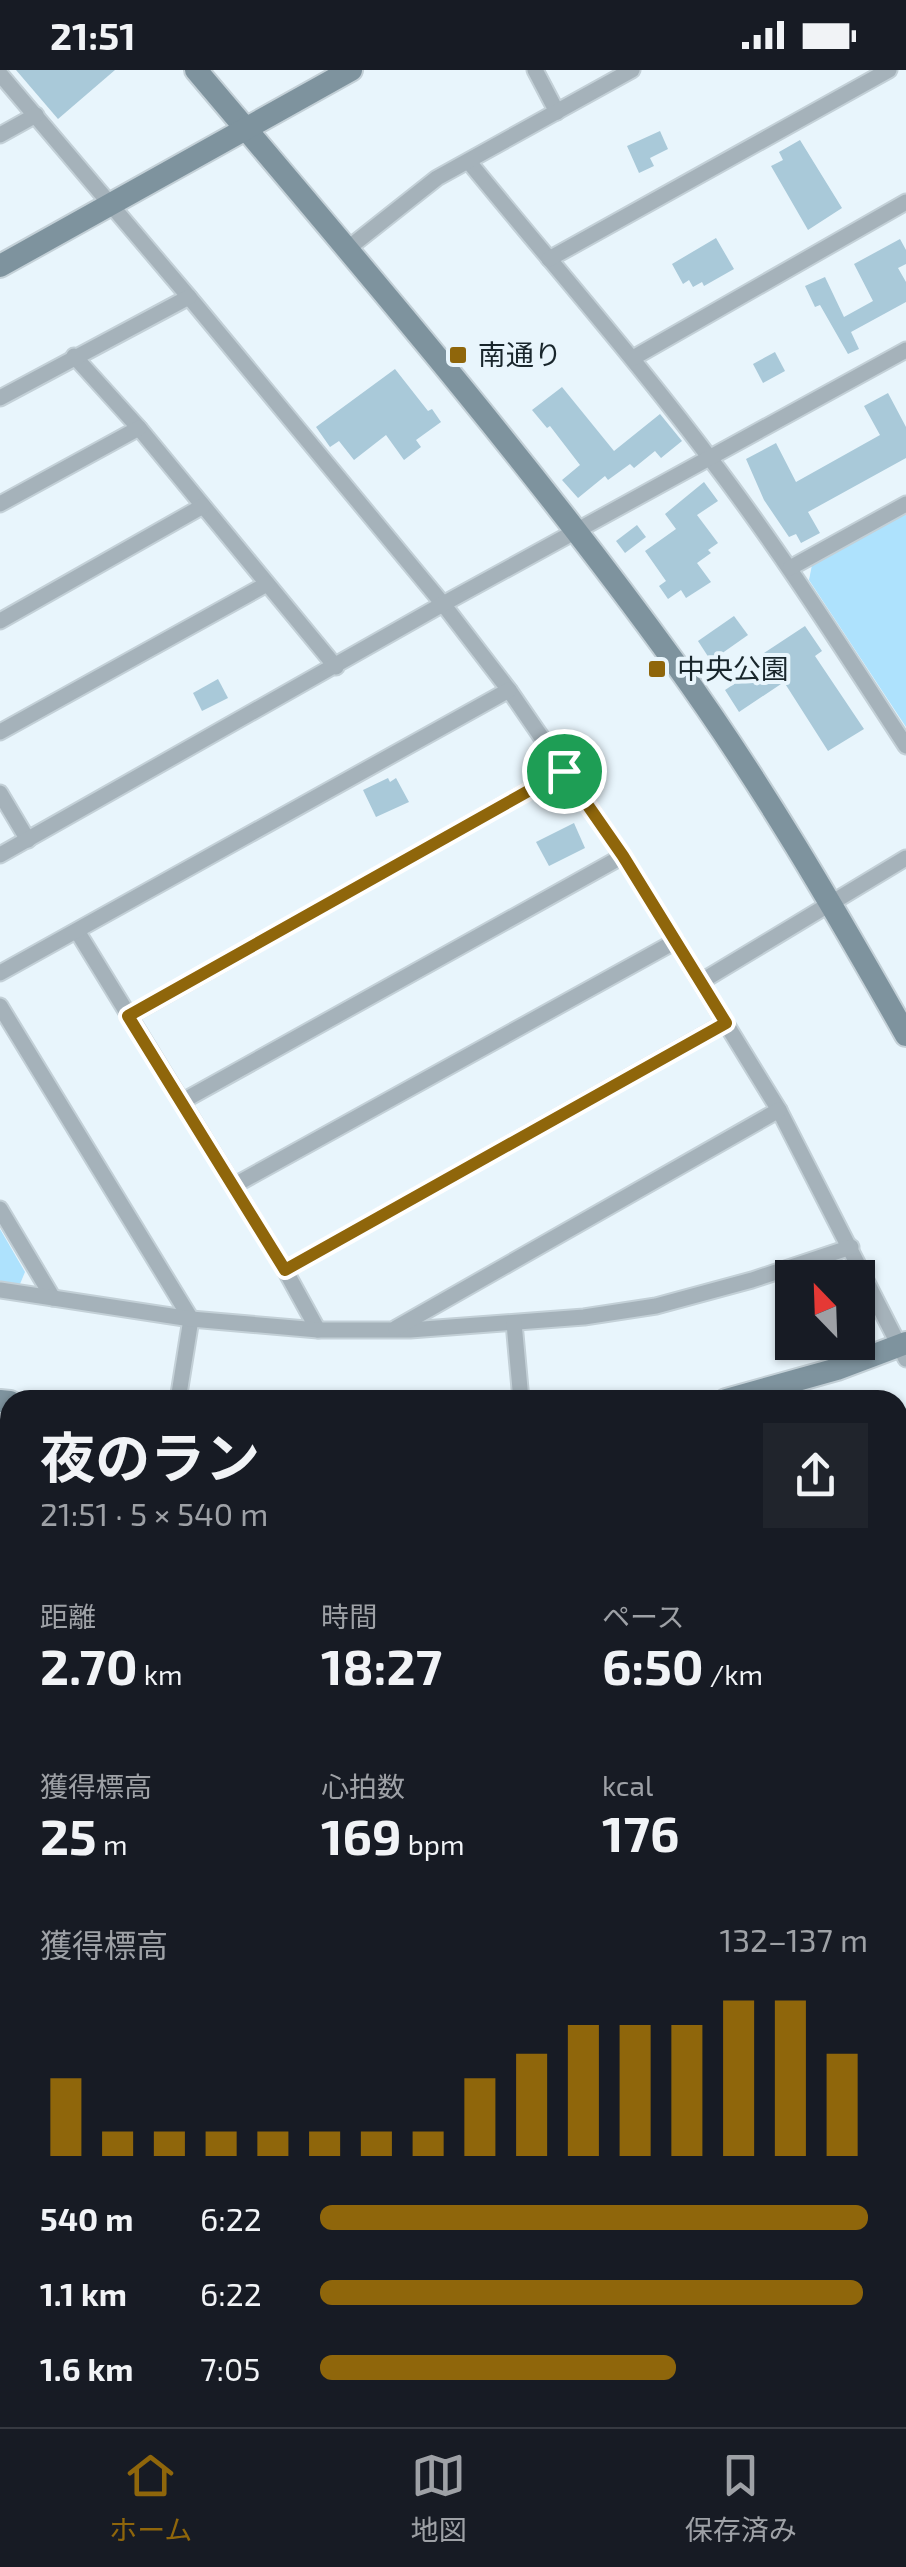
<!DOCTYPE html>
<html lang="ja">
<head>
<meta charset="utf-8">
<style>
	body { margin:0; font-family:"Exo 2","Noto Sans JP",sans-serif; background:#20242c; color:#f1f3f6; height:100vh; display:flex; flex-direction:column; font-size:38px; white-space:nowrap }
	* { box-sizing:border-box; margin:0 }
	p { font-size:32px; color:#9ea1a6 }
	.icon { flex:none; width:55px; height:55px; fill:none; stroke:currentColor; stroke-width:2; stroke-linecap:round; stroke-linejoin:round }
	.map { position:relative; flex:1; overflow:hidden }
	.details { position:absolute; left:0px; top:1320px; width:908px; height:1038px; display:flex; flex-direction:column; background:#171b24; border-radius:30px 30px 0 0; box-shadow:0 2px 8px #0004 }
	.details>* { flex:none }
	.needle { width:65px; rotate:337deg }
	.controls { position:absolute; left:775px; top:1190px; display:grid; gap:20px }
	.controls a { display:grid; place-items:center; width:100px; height:100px; border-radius:0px; background:#171b24; box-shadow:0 2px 8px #0004; font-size:50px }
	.pin { position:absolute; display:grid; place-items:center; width:85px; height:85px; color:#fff; margin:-42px; border:5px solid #fff; border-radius:50%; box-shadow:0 2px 10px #0007 }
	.round { display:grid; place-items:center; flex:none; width:105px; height:105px; border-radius:0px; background:#20242c }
	.head { display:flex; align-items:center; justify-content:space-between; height:170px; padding:0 40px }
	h1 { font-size:55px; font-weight:700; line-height:75px }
	.figures { display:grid; grid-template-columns:repeat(3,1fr); gap:15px; height:170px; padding:10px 40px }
	.figures div { display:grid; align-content:center }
	.figures b { font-size:50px; font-weight:700 }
	.figures small { font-size:28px; font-weight:400 }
	.figures p { font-size:28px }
	.chart { height:280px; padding:20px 40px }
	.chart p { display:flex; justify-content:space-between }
	.chart svg { width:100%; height:180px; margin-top:10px; stroke:#8f660b; stroke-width:6 }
	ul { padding:0 40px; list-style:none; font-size:32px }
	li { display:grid; grid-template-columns:160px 120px 1fr; align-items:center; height:75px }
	li i { height:25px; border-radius:12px; background:#8f660b }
	.status { display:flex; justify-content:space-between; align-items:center; height:70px; padding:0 50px; background:#171b24; direction:ltr }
	.status svg { height:28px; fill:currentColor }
	.menu { display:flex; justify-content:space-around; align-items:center; height:140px; border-top:2px solid #363941; background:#171b24; font-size:28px; color:#9ea1a6 }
	.menu a { display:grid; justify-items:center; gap:5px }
	.menu .active { color:#8f660b }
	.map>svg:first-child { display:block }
	.green { fill:#aee2fd }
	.water { fill:#67aecf }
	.building { fill:#a9c9d9 }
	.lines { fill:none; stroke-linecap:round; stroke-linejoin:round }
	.street-casing { stroke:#c3d0d7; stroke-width:19 }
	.secondary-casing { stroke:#c3d0d7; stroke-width:26 }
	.street { stroke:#a5b2ba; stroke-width:15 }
	.secondary { stroke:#7e939e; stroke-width:22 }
	.route-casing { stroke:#fff; stroke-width:20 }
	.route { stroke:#8f660b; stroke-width:12 }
	.poi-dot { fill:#8f660b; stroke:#e8f5fc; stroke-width:4 }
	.labels { text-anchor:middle; stroke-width:8; stroke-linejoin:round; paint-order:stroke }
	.poi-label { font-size:28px; fill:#19262c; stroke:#e8f5fc; text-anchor:start }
</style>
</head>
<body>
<div class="status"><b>21:51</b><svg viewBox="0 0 49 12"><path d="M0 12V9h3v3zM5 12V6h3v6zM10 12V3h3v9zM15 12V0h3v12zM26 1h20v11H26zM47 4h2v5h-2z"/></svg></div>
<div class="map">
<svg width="906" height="2357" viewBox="0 0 906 2357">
	<rect width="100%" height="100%" fill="#e8f5fc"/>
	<g class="green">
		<path d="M906 444V657L809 510 812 495Z"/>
		<path d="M0 1159 25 1202 20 1214 0 1211Z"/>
		<path d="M0 1745 10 1746V1810L0 1824Z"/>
	</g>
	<g class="water">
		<path d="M10 2114V2317L0 2316V2116Z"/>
		<path d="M898 2273 906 2277V2357H466L404 2348H898Z"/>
	</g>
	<g class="building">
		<path d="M16 0H115L58 49Z"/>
		<path d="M660 61 668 79 650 88 654 96 639 103 627 76Z"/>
		<path d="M800 70 842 138 808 160 771 96 783 90 779 82Z"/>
		<path d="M716 168 734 199 704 216 702 212 693 217 689 210 683 214 672 194Z"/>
		<path d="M900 169 906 180V194L898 198 906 212V232L851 262 859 279 848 284 820 235 815 237 805 216 825 207 844 247 873 231 854 194Z"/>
		<path d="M775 282 785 301 763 313 753 294Z"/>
		<path d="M395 299 428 341 432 339 441 352 416 370 421 377 404 390 386 365 354 390 339 371 330 377 316 357Z"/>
		<path d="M562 317 614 381 660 344 682 371 661 388 655 381 634 398 630 394 608 410 605 406 578 428 562 410 580 395 550 356 547 358 532 340Z"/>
		<path d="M888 323 906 357V388L808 442 820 463 801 473 796 464 789 467 764 430 746 389 776 373 796 412 880 365 864 336Z"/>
		<path d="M704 412 718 431 697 445 718 473 708 480 711 483 697 493 711 512 686 528 681 520 668 529 659 516 666 511 645 481 676 459 665 444Z"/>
		<path d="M637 455 646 467 625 483 616 471Z"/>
		<path d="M734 546 748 565 711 591 698 571Z"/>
		<path d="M805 556 822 581 815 586 864 659 828 681 784 612 739 642 725 620 769 591 764 583Z"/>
		<path d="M218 609 228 628 202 641 193 623Z"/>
		<path d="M388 708 390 712 396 708 409 732 376 747 363 720Z"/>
		<path d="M574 753 585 778 549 796 536 772Z"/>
	</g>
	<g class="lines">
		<g class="street-casing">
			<g id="street">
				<path d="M535 0 557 42"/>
				<path d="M0 4 189 227 443 534 509 620 623 786 779 1040 906 1289"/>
				<path d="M0 65 36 45"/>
				<path d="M469 92C549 190 633 286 709 387 780 480 842 578 906 676"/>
				<path d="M346 180 437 108 632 0"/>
				<path d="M549 189 889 0"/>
				<path d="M74 286 139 358 336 597"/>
				<path d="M633 288 906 132"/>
				<path d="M0 328 189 227"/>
				<path d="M0 434 139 358"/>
				<path d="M790 498 906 434"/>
				<path d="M0 551 203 436"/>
				<path d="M0 662 267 514"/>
				<path d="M0 723 28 770"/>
				<path d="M0 785 443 534 906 280"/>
				<path d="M77 861 285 1200 318 1260"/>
				<path d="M0 903 509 620"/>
				<path d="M702 911 906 788"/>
				<path d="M0 936 191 1249 178 1330"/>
				<path d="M129 946 563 701"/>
				<path d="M181 1032 623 786"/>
				<path d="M233 1116 676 871"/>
				<path d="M0 1139 53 1228"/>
				<path d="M285 1200 725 953"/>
				<path d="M0 1220 191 1249 318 1260H410L584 1247 656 1236 752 1210 851 1177"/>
				<path d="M514 1253 521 1330"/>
				<path d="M396 1258 779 1040"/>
				<path d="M898 1417 906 1414"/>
				<path d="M0 1442 10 1443"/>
				<path d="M0 1534 10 1535"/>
				<path d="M898 1550 906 1547"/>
				<path d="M898 1684 906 1680"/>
				<path d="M898 1721 906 1725"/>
			</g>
		</g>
		<g class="secondary-casing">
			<g id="secondary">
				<path d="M196 0C360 194 526 387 675 593 761 712 834 838 906 965"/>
				<path d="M0 196 351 0"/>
				<path d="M726 1330 837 1299 906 1273"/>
				<path d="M0 1331 10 1332"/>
			</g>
		</g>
		<use href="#street" class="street"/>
		<use href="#secondary" class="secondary"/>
	</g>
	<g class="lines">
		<g class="route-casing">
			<path id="route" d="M564 701 623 786 726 953 285 1200 128 946Z"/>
		</g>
		<use href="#route" class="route"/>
	</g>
	<g class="poi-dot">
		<rect x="448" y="275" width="20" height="20" rx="5"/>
		<rect x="647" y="589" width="20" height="20" rx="5"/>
	</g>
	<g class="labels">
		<g class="poi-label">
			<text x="478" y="295">南通り</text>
			<text x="677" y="609">中央公園</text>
		</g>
	</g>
</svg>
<div class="controls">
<a><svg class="needle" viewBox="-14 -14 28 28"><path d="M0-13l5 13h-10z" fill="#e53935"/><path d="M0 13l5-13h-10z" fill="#9ea1a6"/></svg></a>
</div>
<div class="pin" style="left:564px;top:701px;background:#1e9e55"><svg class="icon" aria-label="arrive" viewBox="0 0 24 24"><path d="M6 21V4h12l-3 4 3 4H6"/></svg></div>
<section class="details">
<div class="head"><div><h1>夜のラン</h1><p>21:51 · 5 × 540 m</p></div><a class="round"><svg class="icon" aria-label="share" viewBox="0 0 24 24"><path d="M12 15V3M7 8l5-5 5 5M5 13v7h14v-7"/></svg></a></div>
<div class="figures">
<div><p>距離</p><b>2.70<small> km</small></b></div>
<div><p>時間</p><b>18:27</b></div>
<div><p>ペース</p><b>6:50<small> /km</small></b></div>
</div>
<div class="figures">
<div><p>獲得標高</p><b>25<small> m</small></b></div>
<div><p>心拍数</p><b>169<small> bpm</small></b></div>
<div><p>kcal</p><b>176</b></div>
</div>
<div class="chart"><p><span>獲得標高</span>132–137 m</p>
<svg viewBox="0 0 160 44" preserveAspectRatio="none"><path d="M5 44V25M15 44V38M25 44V38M35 44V38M45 44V38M55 44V38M65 44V38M75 44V38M85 44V25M95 44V19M105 44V12M115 44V12M125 44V12M135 44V6M145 44V6M155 44V19"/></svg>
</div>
<ul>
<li><b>540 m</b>6:22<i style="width:100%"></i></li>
<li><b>1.1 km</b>6:22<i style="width:99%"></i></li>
<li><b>1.6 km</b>7:05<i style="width:65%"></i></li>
</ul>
</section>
</div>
<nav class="menu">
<a class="active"><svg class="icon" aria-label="home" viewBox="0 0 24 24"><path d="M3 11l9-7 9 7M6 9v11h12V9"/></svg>ホーム</a>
<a><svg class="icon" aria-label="map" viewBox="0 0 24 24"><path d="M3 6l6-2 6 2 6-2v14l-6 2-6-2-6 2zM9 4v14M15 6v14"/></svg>地図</a>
<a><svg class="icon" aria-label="saved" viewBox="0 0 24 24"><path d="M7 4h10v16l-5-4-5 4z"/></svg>保存済み</a>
</nav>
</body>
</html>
